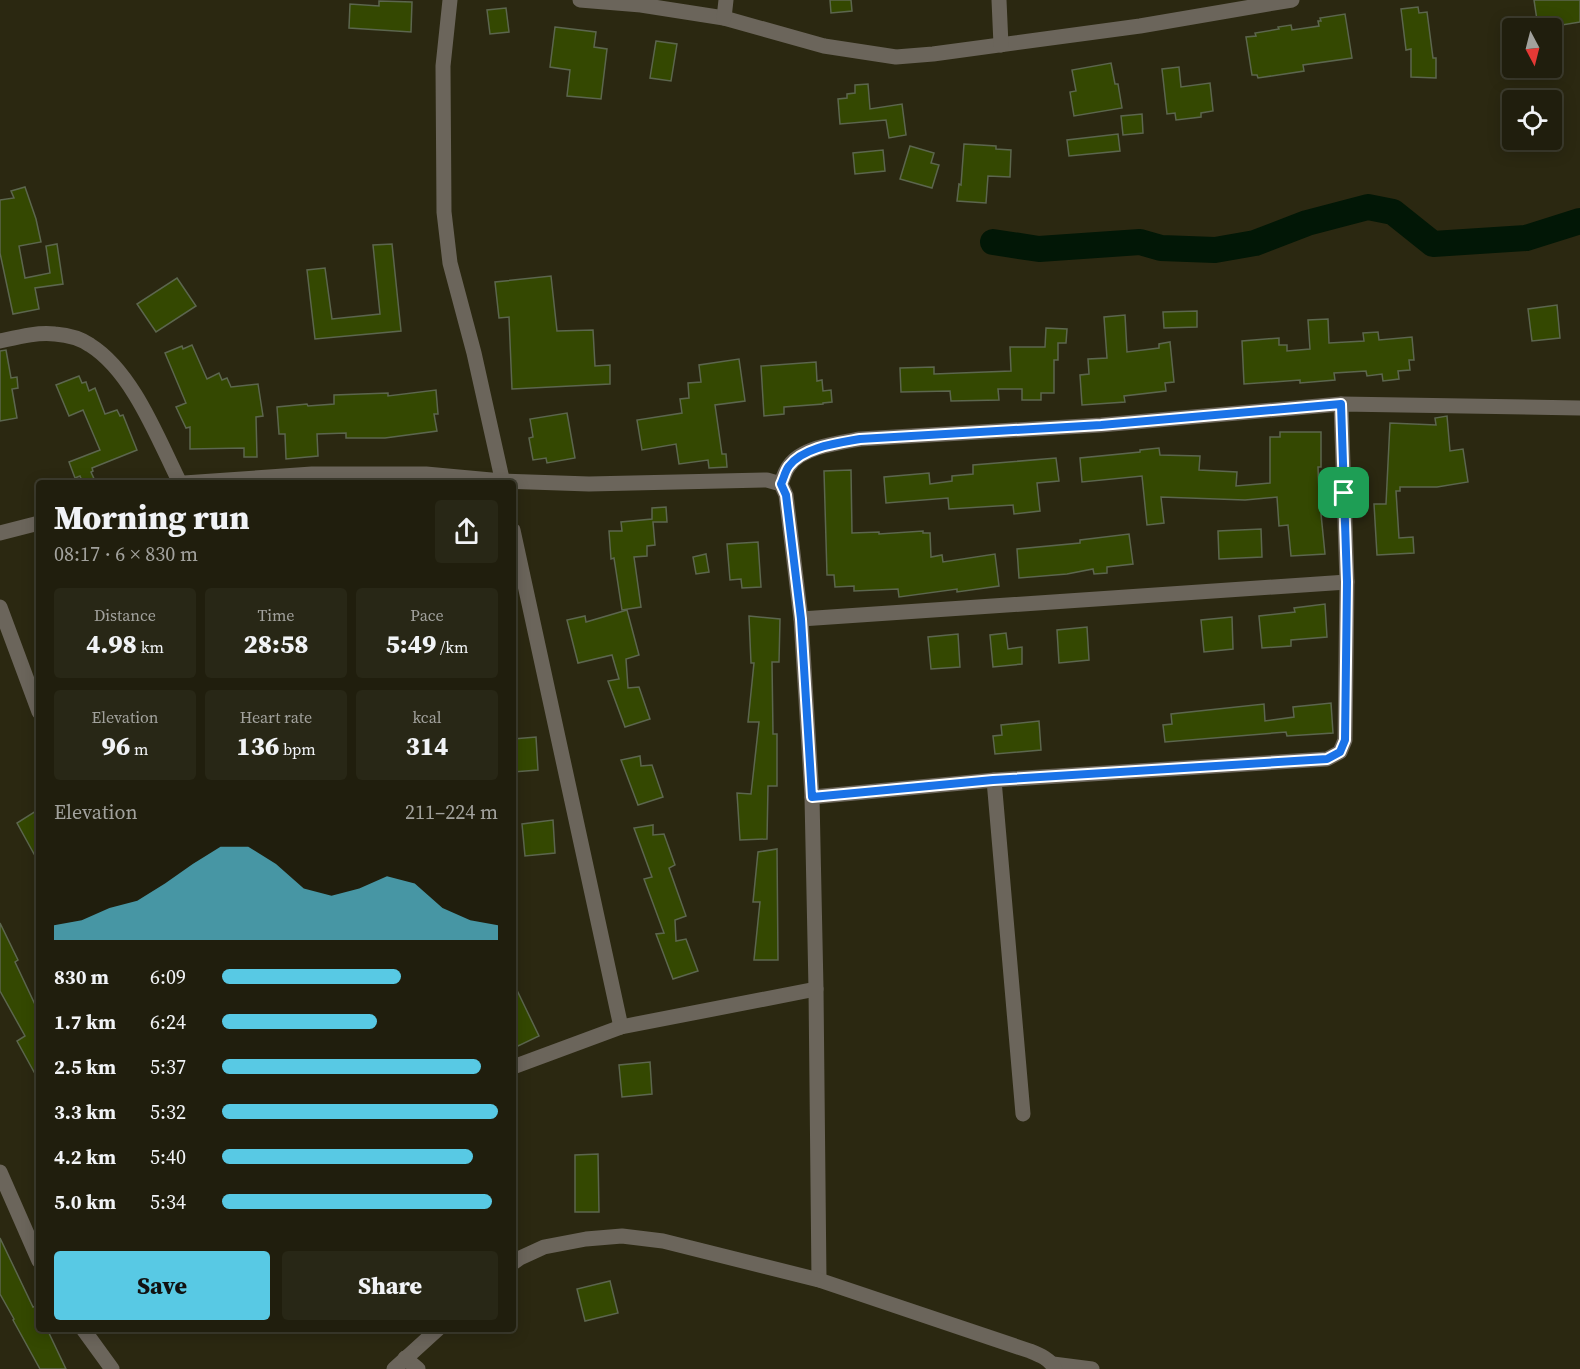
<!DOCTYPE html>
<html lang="en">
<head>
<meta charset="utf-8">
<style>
	body { margin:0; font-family:"Source Serif 4",serif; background:#282716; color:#f1f3f6; height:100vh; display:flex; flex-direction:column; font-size:22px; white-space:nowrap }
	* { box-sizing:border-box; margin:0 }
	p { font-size:20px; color:#a2a29d }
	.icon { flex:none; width:33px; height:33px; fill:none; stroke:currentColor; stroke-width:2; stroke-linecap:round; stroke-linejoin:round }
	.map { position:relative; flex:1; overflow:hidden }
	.sheet { position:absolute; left:36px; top:480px; width:480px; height:852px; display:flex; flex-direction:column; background:#201e0d; border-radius:6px; box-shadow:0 3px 15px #0003,0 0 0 2px #3d3c2e }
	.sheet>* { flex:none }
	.needle { width:39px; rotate:173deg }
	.fabs { position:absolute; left:1502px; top:18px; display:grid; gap:12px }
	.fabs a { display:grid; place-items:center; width:60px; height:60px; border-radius:6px; background:#201e0d; box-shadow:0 3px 15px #0003,0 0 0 2px #3d3c2e; font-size:30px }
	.pin { position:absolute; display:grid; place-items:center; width:51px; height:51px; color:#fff; margin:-26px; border-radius:12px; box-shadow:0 3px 9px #0006 }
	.round { display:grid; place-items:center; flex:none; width:63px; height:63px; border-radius:6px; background:#282716 }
	.headline { display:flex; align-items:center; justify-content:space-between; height:102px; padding:0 18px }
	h1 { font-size:33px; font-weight:800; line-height:45px }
	.stats { display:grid; grid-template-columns:repeat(3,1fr); gap:9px; height:102px; padding:6px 18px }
	.stats div { display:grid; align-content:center; border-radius:6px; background:#282716; text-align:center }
	.stats b { font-size:26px; font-weight:800 }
	.stats small { font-size:16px; font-weight:400 }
	.stats p { font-size:16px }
	.chart { height:168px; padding:12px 18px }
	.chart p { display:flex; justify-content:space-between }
	.chart svg { width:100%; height:108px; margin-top:6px; fill:#58c9e4; opacity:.7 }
	.cta { display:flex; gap:12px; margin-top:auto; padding:12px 18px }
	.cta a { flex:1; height:69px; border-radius:6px; background:#58c9e4; color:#111; font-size:24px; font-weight:800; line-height:69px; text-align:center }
	.cta a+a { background:#282716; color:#f1f3f6 }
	ul { padding:0 18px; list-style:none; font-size:20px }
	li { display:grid; grid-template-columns:96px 72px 1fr; align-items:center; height:45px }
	li i { height:15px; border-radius:8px; background:#58c9e4 }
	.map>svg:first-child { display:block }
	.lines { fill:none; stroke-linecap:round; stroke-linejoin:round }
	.river { stroke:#021706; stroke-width:26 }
	.building { fill:#344801; stroke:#5c664e; stroke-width:1.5 }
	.minor { stroke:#6b655b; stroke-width:15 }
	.tertiary { stroke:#6b655b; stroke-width:15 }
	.route-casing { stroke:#fff; stroke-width:12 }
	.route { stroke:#1a73e8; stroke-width:8 }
</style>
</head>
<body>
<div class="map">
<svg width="1580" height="1369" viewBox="0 0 1580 1369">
	<rect width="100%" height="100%" fill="#2b2811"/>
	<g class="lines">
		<path class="river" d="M993 242 1039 249 1140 242 1161 248 1215 250 1255 243 1307 223 1368 207 1393 212 1433 244 1526 238 1580 221"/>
	</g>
	<g class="building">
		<path d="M830 0H851L852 11 831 13Z"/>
		<path d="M1534 0H1580V22L1550 27 1548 19 1537 20Z"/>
		<path d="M379 1 412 2 411 32 349 28 350 4 379 6Z"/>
		<path d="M1418 7 1419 13 1427 12 1433 58H1436V78L1411 77V49L1406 50 1401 9Z"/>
		<path d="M506 8 509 32 490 34 487 10Z"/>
		<path d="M1345 14 1352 58 1303 65 1304 71 1258 78 1257 75H1252L1246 37 1256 36 1255 33 1279 29 1278 27 1291 25 1292 30 1319 26 1318 21H1321L1320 18Z"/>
		<path d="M555 27 596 32 594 47 607 49 601 99 567 96 570 70 550 67Z"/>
		<path d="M656 41 677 44 671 81 650 78Z"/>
		<path d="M1111 63 1115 84H1118L1122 108 1074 116 1070 92 1076 91 1072 70Z"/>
		<path d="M1179 67 1181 87 1210 83 1213 111 1201 113V117L1176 120 1175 113 1167 114 1162 69Z"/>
		<path d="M868 84 870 109 902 104 906 135 889 138 886 120 840 124 838 99 847 98V94L855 93V85Z"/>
		<path d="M1142 114 1143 133 1123 135 1121 116Z"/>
		<path d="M1118 134 1120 151 1069 156 1067 140Z"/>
		<path d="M964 144 996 146V149L1011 150 1010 177 988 176 986 203 957 201 959 184 961 185Z"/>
		<path d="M910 146 934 153 931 163 939 165 932 188 900 179Z"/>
		<path d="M883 150 885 171 855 174 853 153Z"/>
		<path d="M25 187 36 219 41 242 19 246 25 278 50 273 46 246 57 244 63 284 35 288 39 309 13 314 0 253V200L14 198 11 191Z"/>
		<path d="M392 244 401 331 315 339 307 270 325 268 332 319 380 314 373 245Z"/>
		<path d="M551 276 557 331 593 330 595 366 610 365V384L512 389 509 317 499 318 495 282Z"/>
		<path d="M177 278 196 306 156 332 137 304Z"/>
		<path d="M1557 305 1560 338 1532 341 1528 309Z"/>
		<path d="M1197 311V327L1164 328 1163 312Z"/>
		<path d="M1125 315 1127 352 1159 348V344L1170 342 1174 382 1165 383 1166 391 1124 396 1125 402 1082 405 1080 375 1089 374 1088 359 1107 358 1104 317Z"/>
		<path d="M1328 319 1329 343 1364 341 1363 333 1378 332 1379 340 1412 337 1414 360H1409L1410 370 1398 371 1399 379 1383 381 1382 374 1367 376 1366 371 1334 373 1335 380 1300 383V380L1244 384 1242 341 1279 338V345H1287V351L1310 349 1308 320Z"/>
		<path d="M1046 328 1067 329 1066 343H1058V360H1054V393H1041V400H1022V389H998L999 400 951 401 950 391 901 392 900 368 934 367V374L1011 371 1010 347H1045Z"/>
		<path d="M192 345 207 379 219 373 222 380 227 378 231 387 258 384 263 416 256 417 257 457H244V448L190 449V427L186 428 176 407 186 403 165 353 182 346 183 349Z"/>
		<path d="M6 350 11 378 17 377 18 388 12 389 17 418 0 421V351Z"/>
		<path d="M739 359 745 401 715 405 722 454H726L727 467 709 468 708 460 679 464 676 444 642 450 637 420 682 413 680 399 689 398 688 383 701 382 699 365Z"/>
		<path d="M816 362 817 381 822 380 823 391 831 390 832 402 823 403V404L784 407V414L764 416 761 366Z"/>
		<path d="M79 376 82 383 86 382 89 391 95 388 105 414 117 410 120 416 123 415 137 450 92 468 93 471 91 472 96 483H83L80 476 75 478 69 462 100 450 83 410 69 416 56 385Z"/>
		<path d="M436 390 438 414H434L437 431 385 438H346V433L317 434 318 456 286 459 285 434H279L277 407 307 404 308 406 334 404V395L388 393V396Z"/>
		<path d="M567 413 575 458 547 463 546 458 533 460 529 438 533 437 530 419Z"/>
		<path d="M1447 416 1450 451 1463 449 1468 482 1437 487H1400V491H1396L1399 538 1413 537 1414 553 1377 555 1374 504H1386L1390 423 1436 425 1435 418Z"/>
		<path d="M1280 432H1321V467H1318L1319 494 1325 554 1291 556 1288 525 1279 526 1277 497 1245 500 1161 497 1164 523 1147 525 1142 476 1082 482 1080 458 1140 452V450L1159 448 1160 455 1200 456 1199 470 1237 472 1236 486 1270 483V437H1280Z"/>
		<path d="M1056 458 1059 481 1037 483 1040 511 1014 514 1013 505 949 509 948 498 886 503 884 477 929 473 930 484 952 481V476L973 474V465Z"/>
		<path d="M851 470 852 533 879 532V534L923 531V533H930L931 557 942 555 943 562 995 554 999 586 957 592V589L899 597 898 589 854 591V586L835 587 834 575H827L824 471Z"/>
		<path d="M666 507 667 522H653L655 545 647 546V556L634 557 641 607 622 610 614 558 611 559 609 531H622L621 522 652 519V508Z"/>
		<path d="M1261 529 1262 557 1219 559 1218 531Z"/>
		<path d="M1129 534 1133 564 1107 567V573L1094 574 1093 569 1067 574 1019 578 1017 549 1080 543V540Z"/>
		<path d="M758 542 761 587 742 588 741 579 730 580 727 544Z"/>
		<path d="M706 554 709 572 696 574 693 557Z"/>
		<path d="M1325 604 1327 637 1291 640V646L1262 648 1259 616 1295 612 1294 608Z"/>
		<path d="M627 610 639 655 626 659 628 688 639 687 650 719 625 727 608 681 619 679 612 655 578 663 567 620 585 616 586 622Z"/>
		<path d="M749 616 780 619 779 662H772L773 734H777V786H768L767 839 740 840 737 793 751 794 759 722H748L754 663H751Z"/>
		<path d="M1232 617 1233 649 1204 652 1201 620Z"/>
		<path d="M1087 627 1089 660 1059 663 1057 630Z"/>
		<path d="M1006 633 1008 649 1022 647V664L993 667 990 635Z"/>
		<path d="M958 634 960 667 931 669 928 637Z"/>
		<path d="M1331 703 1333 733 1287 736 1286 732 1165 742 1163 725 1172 724 1171 714 1264 704 1265 721 1294 717 1293 707Z"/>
		<path d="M1039 721 1041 750 995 754 993 736 1002 735 1001 725Z"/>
		<path d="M536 737 538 770 513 772V739Z"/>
		<path d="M640 756 641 766 652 765 663 797 638 805 621 760Z"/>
		<path d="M39 809V863L17 823Z"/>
		<path d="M553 820 555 853 525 856 522 824Z"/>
		<path d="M653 825V835L664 834 675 865 669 868 686 916 675 920 676 941 686 939 698 971 673 979 656 934 664 933 644 879 652 877 634 828Z"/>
		<path d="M777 849 778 960H754L760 902H753L758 852Z"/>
		<path d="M0 923 18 960 15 962 39 1013V1081L17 1041 25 1036 0 991Z"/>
		<path d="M513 982 539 1036 518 1046 513 1037Z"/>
		<path d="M650 1062 652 1094 622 1097 619 1065Z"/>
		<path d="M598 1154 599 1212H575V1155Z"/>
		<path d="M0 1238 33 1307 36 1306 39 1313V1329H47L66 1369H40L13 1320 14 1319 0 1294Z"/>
		<path d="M610 1281 618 1313 585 1321 577 1289Z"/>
	</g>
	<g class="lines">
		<g class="minor">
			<path d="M450 0 443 66 444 212 450 263 474 353 503 483"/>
			<path d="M580 0 641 5 724 18 824 46 896 57 933 54 1140 26 1292 0"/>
			<path d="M999 0 1001 45"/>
			<path d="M724 18 726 0"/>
			<path d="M0 341C18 337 37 332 55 334 67 335 80 338 90 345 133 372 158 439 180 483"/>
			<path d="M781 484C783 478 785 471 789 466 802 447 838 443 860 439L1101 425 1341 404 1580 408"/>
			<path d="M513 530 621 1027"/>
			<path d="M0 607 39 712"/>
			<path d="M801 619 1347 582"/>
			<path d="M994 780 1023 1114"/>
			<path d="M812 797 994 780 1327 759 1340 752 1345 740 1347 582 1341 404"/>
			<path d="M513 1067 621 1027 816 989"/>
			<path d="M405 1358 418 1369"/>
			<path d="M1053 1364 1092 1369"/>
		</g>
		<g class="tertiary">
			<path d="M184 483 312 474H426L502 481 589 484 767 480 781 484 786 495 801 619 812 797 816 989 819 1280"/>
			<path d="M0 533 39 523"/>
			<path d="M0 1172 39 1261"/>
			<path d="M513 1263 520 1258 544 1247 586 1239 622 1236 663 1241 819 1280 1030 1351C1040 1355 1050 1359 1055 1369"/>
			<path d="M83 1329 112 1369"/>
			<path d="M394 1369 438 1329"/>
		</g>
	</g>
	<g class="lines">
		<g class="route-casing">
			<path id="route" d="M1341 404 1347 582 1345 740 1340 752 1327 759 993 780 812 797 801 619 786 495 781 484C784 478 785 471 789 466 803 447 838 443 860 439L1101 425Z"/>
		</g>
		<use href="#route" class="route"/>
	</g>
</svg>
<div class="fabs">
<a><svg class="needle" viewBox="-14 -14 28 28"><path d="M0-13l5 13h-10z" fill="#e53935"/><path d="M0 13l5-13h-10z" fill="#a2a29d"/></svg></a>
<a><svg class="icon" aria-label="locate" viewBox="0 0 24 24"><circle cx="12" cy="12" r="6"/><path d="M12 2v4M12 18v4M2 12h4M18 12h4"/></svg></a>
</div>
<div class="pin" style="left:1344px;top:493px;background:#1e9e55"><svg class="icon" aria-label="arrive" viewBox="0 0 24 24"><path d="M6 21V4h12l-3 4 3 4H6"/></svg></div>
<section class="sheet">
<div class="headline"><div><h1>Morning run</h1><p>08:17 · 6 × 830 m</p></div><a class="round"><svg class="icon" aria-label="share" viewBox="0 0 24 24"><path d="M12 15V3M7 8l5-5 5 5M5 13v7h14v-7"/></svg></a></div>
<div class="stats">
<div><p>Distance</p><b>4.98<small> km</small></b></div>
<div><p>Time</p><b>28:58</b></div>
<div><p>Pace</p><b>5:49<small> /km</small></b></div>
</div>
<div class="stats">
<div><p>Elevation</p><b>96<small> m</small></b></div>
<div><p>Heart rate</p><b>136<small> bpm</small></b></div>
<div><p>kcal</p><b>314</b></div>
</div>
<div class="chart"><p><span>Elevation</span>211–224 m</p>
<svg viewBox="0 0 160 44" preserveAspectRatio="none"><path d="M0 44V38L10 36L20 31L30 28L40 21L50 13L60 6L70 6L80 13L90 23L100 26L110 23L120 18L130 21L140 31L150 36L160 38V44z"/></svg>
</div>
<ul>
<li><b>830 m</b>6:09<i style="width:65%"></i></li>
<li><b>1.7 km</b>6:24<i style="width:56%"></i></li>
<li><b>2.5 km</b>5:37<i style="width:94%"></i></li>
<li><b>3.3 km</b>5:32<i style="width:100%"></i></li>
<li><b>4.2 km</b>5:40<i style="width:91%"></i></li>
<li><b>5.0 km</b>5:34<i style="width:98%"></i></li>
</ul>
<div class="cta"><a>Save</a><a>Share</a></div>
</section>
</div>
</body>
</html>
